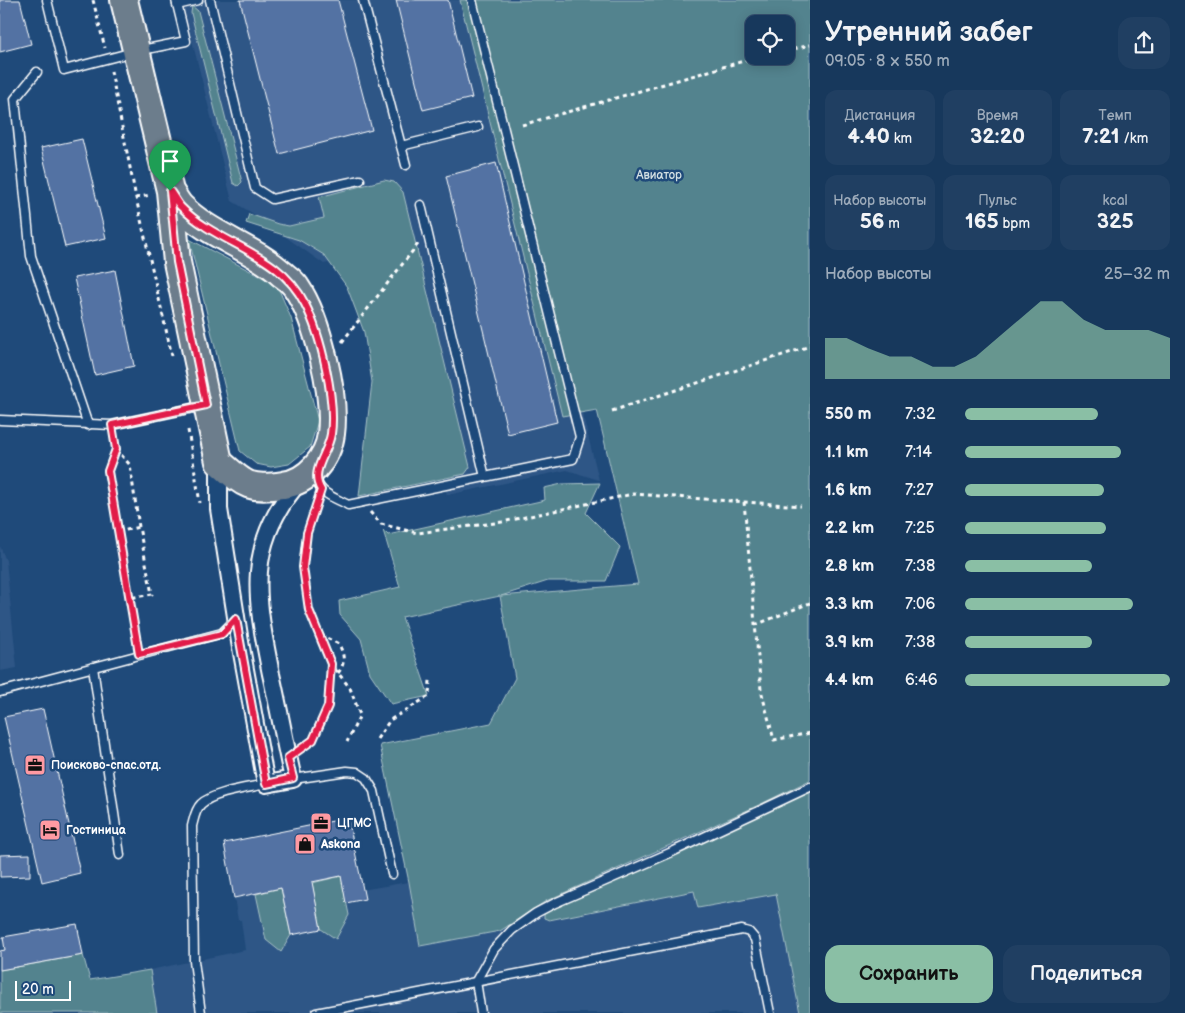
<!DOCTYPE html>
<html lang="ru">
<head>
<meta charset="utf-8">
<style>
	body { margin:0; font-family:"Balsamiq Sans",sans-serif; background:#203f62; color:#f1f3f6; height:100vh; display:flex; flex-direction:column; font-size:19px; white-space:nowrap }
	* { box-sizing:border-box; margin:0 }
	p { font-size:16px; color:#9eacbb }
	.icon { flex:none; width:28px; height:28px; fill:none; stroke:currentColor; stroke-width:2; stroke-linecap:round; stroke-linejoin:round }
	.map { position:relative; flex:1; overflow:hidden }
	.drawer { display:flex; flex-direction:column; background:#17385c; width:375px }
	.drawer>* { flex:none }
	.controls { position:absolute; left:745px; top:15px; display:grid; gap:10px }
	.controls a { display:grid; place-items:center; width:50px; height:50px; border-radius:10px; background:#17385c; box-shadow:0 2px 12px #0003,0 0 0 1px #365272; font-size:25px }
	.scale { position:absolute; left:15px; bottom:12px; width:56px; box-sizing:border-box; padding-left:5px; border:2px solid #fff; border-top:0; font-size:14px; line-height:18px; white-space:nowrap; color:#fff; -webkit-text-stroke:4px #1f4a7a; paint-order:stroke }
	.pin { position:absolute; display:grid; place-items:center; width:42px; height:42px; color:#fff; margin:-51px -21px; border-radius:50% 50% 50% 0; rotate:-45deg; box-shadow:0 0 5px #0007 }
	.pin .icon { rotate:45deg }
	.round { display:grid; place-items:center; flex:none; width:52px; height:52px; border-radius:15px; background:#203f62 }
	.summary { display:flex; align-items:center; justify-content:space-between; height:85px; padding:0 15px }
	h1 { font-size:28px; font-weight:700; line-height:38px }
	.figures { display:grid; grid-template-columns:repeat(3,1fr); gap:8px; height:85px; padding:5px 15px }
	.figures div { display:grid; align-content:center; border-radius:12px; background:#203f62; text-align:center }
	.figures b { font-size:21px; font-weight:700 }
	.figures small { font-size:14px; font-weight:400 }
	.figures p { font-size:14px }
	.chart { height:140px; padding:10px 15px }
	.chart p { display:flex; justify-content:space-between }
	.chart svg { width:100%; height:90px; margin-top:5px; fill:#8abfa5; opacity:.7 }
	.primary-button { display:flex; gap:10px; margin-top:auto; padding:10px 15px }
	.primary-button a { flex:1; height:58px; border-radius:15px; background:#8abfa5; color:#111; font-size:20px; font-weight:700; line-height:58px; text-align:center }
	.primary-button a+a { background:#203f62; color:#f1f3f6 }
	ul { padding:0 15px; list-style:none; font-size:16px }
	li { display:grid; grid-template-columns:80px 60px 1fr; align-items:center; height:38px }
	li i { height:12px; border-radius:6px; background:#8abfa5 }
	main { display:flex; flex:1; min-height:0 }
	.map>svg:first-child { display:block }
	.built { fill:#2e5686 }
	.green { fill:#52838e; stroke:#a8c1c6; fill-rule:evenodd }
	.building { fill:#5272a3; stroke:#fff }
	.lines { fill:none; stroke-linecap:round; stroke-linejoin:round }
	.service-casing { stroke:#fff; stroke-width:11 }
	.minor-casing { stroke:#fff; stroke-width:20 }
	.primary-casing { stroke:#fff; stroke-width:30 }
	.path { stroke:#fff; stroke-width:3; stroke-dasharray:4 4; stroke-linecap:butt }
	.service { stroke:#1f4a7a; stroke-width:8 }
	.minor { stroke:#1f4a7a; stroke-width:16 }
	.primary { stroke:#6c7d8c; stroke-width:26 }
	.route-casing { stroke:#fff; stroke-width:10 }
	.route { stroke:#e11d48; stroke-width:6 }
	.labels { text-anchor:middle; stroke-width:5; stroke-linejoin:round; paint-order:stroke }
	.park-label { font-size:12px; fill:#d4e0e3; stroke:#1f4a7a }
	.poi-label { font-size:12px; font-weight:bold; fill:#fff; stroke:#1f4a7a; text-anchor:start }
</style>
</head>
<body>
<main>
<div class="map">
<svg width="810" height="1013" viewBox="0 0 810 1013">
	<rect width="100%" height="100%" fill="#1f4a7a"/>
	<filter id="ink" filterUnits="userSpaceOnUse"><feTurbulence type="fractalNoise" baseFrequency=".02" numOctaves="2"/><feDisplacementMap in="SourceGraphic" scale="10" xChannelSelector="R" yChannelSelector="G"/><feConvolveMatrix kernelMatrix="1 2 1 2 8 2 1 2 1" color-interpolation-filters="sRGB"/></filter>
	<g filter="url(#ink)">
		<g class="built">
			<path d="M182 0H480L599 480 567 470 447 495 391 248 324 264 252 213 232 201Z"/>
			<path d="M0 546 6 561 17 668 0 671Z"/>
			<path d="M380 745 810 753V1013H0V938L77 924 83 955 90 980 150 970 245 950 241 920H238L224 843 348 818 362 890 408 882Z"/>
		</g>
		<g class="green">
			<path d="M460 0H810V780L761 804 546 901 500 931 420 946 409 882 380 745 491 723 515 678 500 596 402 617 429 696 391 704 370 673 361 639 340 615 339 601 400 587 383 530 388 535 545 500 544 488 562 484 600 483 586 513 620 547 606 581H548L501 596 638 584 597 410 562 416ZM754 24H786V56H754Z"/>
			<path d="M192 6 198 11 242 182 238 186 233 183 191 13Z"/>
			<path d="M384 180 394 182 403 192 470 467 465 474 359 496 372 382 364 332 347 287 324 255 299 240 246 223 249 214 278 224 289 226 324 218 319 197Z"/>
			<path d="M189 239 277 285 291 318 318 421 310 447 289 464 271 467 256 464 240 451Z"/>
			<path d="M810 791V1013H800L776 894 698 908 694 891 549 920 544 918V913L548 909Z"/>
			<path d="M341 876 349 915 336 939 321 929 312 883Z"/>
			<path d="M281 888 291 935 281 952 266 940 256 894Z"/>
			<path d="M83 955 90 980 150 970 157 1013H0V970Z"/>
		</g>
		<g class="building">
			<path d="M0 0H20L31 44 0 52Z"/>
			<path d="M240 0H338L372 130 279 154Z"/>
			<path d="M396 0H448L472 98 423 110Z"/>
			<path d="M82 139 106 238 65 247 41 148Z"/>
			<path d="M496 163 557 422 508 434 446 176Z"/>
			<path d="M115 270 134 366 95 375 74 278Z"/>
			<path d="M43 709 80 873 42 882 4 717Z"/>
			<path d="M348 818 365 899 346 903 341 876 312 882 321 929 291 935 281 888 234 898 224 843Z"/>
			<path d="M30 854V876L0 877V855Z"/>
			<path d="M77 924 83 955 0 970V951L5 950 3 937Z"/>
		</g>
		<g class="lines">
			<g class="service-casing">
				<g id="service">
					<path d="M47 0 64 70 137 51 186 41 176 0"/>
					<path d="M210 0 255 188 272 199 360 180"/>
					<path d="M363 0 406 165"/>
					<path d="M177 5 198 0"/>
					<path d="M37 72 15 99 31 256 88 425"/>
					<path d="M401 146 478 127"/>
					<path d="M421 205 485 477"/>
					<path d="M0 420 112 425 202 406"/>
					<path d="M316 475C316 493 334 497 348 505L573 459 580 437 472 0"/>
					<path d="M93 667 120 855"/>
					<path d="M0 692 222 633 236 619"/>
					<path d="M293 779 347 771 357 772 366 778 374 791 392 874"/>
					<path d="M201 1013 194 961 192 826C194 819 195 810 201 804 214 792 248 788 266 784"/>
					<path d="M316 1013 742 930 749 932 755 939 770 1013"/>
					<path d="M481 1013 476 981 494 949 512 930 536 913 555 903 672 852 810 787"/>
				</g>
			</g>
			<g class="minor-casing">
				<path id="minor" d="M219 462V509L240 642 266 784 293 779C285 744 279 709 271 674 256 599 244 544 300 481"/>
			</g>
			<g class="primary-casing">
				<path id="primary" d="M124 0 170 191 177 262 219 462C245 485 248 490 283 485 308 482 328 458 331 434 336 396 318 319 296 287 293 282 287 278 282 274 252 247 210 236 181 207 177 203 174 197 170 191"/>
			</g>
			<g class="path">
				<path d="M93 0 105 48"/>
				<path d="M786 51 810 45"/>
				<path d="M111 71 136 198 172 356"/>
				<path d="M522 125 761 56"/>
				<path d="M136 198 150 195"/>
				<path d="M342 342 418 244"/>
				<path d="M612 411 810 346"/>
				<path d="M188 430 200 503"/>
				<path d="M114 437 116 449 108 471 138 644"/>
				<path d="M116 449 130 465 139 527 152 594 130 598"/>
				<path d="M318 501 307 533 303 567 309 610 331 664 350 688 360 715 347 742"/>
				<path d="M744 502 761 690 774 740 810 733"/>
				<path d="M370 512 381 524 417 533 502 522 633 494 801 506"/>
				<path d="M118 532 139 527"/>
				<path d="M755 625 810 603"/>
				<path d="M320 635 339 644C344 655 346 663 338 673"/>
				<path d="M377 739 390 720 429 696 430 680"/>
				<path d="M302 748 313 740 328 706 331 665"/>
			</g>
			<use href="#service" class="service"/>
			<use href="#minor" class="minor"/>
			<use href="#primary" class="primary"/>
		</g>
	</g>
	<g class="lines" filter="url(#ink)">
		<g class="route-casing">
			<path id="route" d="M170 191C174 196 177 203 181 207 219 246 279 251 305 304 321 335 336 400 331 434 328 454 309 471 321 490L307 533 303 567 309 610 331 664 328 706 313 740 288 758 293 778 266 784 236 619 222 634 139 654 108 471 116 449 112 425 206 405 177 262Z"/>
		</g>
		<use href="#route" class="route"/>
	</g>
	<defs>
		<g id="office-square" transform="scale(1.125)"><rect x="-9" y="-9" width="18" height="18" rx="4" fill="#ff9aa2" stroke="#1f4a7a"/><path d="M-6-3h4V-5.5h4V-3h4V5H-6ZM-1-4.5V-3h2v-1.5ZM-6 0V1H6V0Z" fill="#111"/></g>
		<g id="hotel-square" transform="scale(1.125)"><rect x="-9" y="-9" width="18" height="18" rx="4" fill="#ff9aa2" stroke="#1f4a7a"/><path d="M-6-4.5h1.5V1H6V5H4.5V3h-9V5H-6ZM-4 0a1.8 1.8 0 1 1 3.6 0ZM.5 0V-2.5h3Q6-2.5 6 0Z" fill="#111"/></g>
		<g id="shop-square" transform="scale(1.125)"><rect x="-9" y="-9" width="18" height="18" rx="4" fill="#ff9aa2" stroke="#1f4a7a"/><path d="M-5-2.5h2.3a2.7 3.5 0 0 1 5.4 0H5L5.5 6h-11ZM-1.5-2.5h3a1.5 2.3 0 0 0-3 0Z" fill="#111"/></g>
	</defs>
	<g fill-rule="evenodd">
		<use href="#office-square" x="35" y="765"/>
		<use href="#office-square" x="321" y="823"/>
		<use href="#hotel-square" x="50" y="830"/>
		<use href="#shop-square" x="305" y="844"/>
	</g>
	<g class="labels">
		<g class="park-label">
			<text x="659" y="179">Авиатор</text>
		</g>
		<g class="poi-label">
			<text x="51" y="769">Поисково-спас.отд.</text>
			<text x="337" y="827">ЦГМС</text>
			<text x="66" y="834">Гостиница</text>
			<text x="321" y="848">Askona</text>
		</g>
	</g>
</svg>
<div class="controls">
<a><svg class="icon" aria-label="locate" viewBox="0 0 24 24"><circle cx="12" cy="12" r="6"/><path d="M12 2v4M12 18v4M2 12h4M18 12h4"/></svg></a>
</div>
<div class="scale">20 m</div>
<div class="pin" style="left:170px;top:191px;background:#1e9e55"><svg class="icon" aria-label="arrive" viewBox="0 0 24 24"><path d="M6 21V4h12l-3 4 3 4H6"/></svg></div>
</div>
<section class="drawer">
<div class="summary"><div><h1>Утренний забег</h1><p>09:05 · 8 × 550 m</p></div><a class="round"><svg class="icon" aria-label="share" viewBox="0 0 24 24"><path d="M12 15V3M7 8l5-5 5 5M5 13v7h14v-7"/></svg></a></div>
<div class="figures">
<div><p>Дистанция</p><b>4.40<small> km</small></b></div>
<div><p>Время</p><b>32:20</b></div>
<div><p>Темп</p><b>7:21<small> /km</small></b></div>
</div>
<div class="figures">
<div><p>Набор высоты</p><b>56<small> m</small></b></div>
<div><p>Пульс</p><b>165<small> bpm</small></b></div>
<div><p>kcal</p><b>325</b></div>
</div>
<div class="chart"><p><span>Набор высоты</span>25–32 m</p>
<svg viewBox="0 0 160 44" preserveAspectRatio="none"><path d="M0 44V24L10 24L20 29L30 33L40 33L50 38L60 38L70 33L80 24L90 15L100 6L110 6L120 15L130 20L140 20L150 20L160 24V44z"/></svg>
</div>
<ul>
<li><b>550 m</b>7:32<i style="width:65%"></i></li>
<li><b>1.1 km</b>7:14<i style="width:76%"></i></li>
<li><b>1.6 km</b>7:27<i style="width:68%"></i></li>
<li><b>2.2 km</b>7:25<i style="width:69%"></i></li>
<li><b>2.8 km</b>7:38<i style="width:62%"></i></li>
<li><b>3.3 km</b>7:06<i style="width:82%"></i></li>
<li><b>3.9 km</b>7:38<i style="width:62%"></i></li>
<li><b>4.4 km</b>6:46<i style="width:100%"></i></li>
</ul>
<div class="primary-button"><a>Сохранить</a><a>Поделиться</a></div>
</section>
</main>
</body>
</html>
